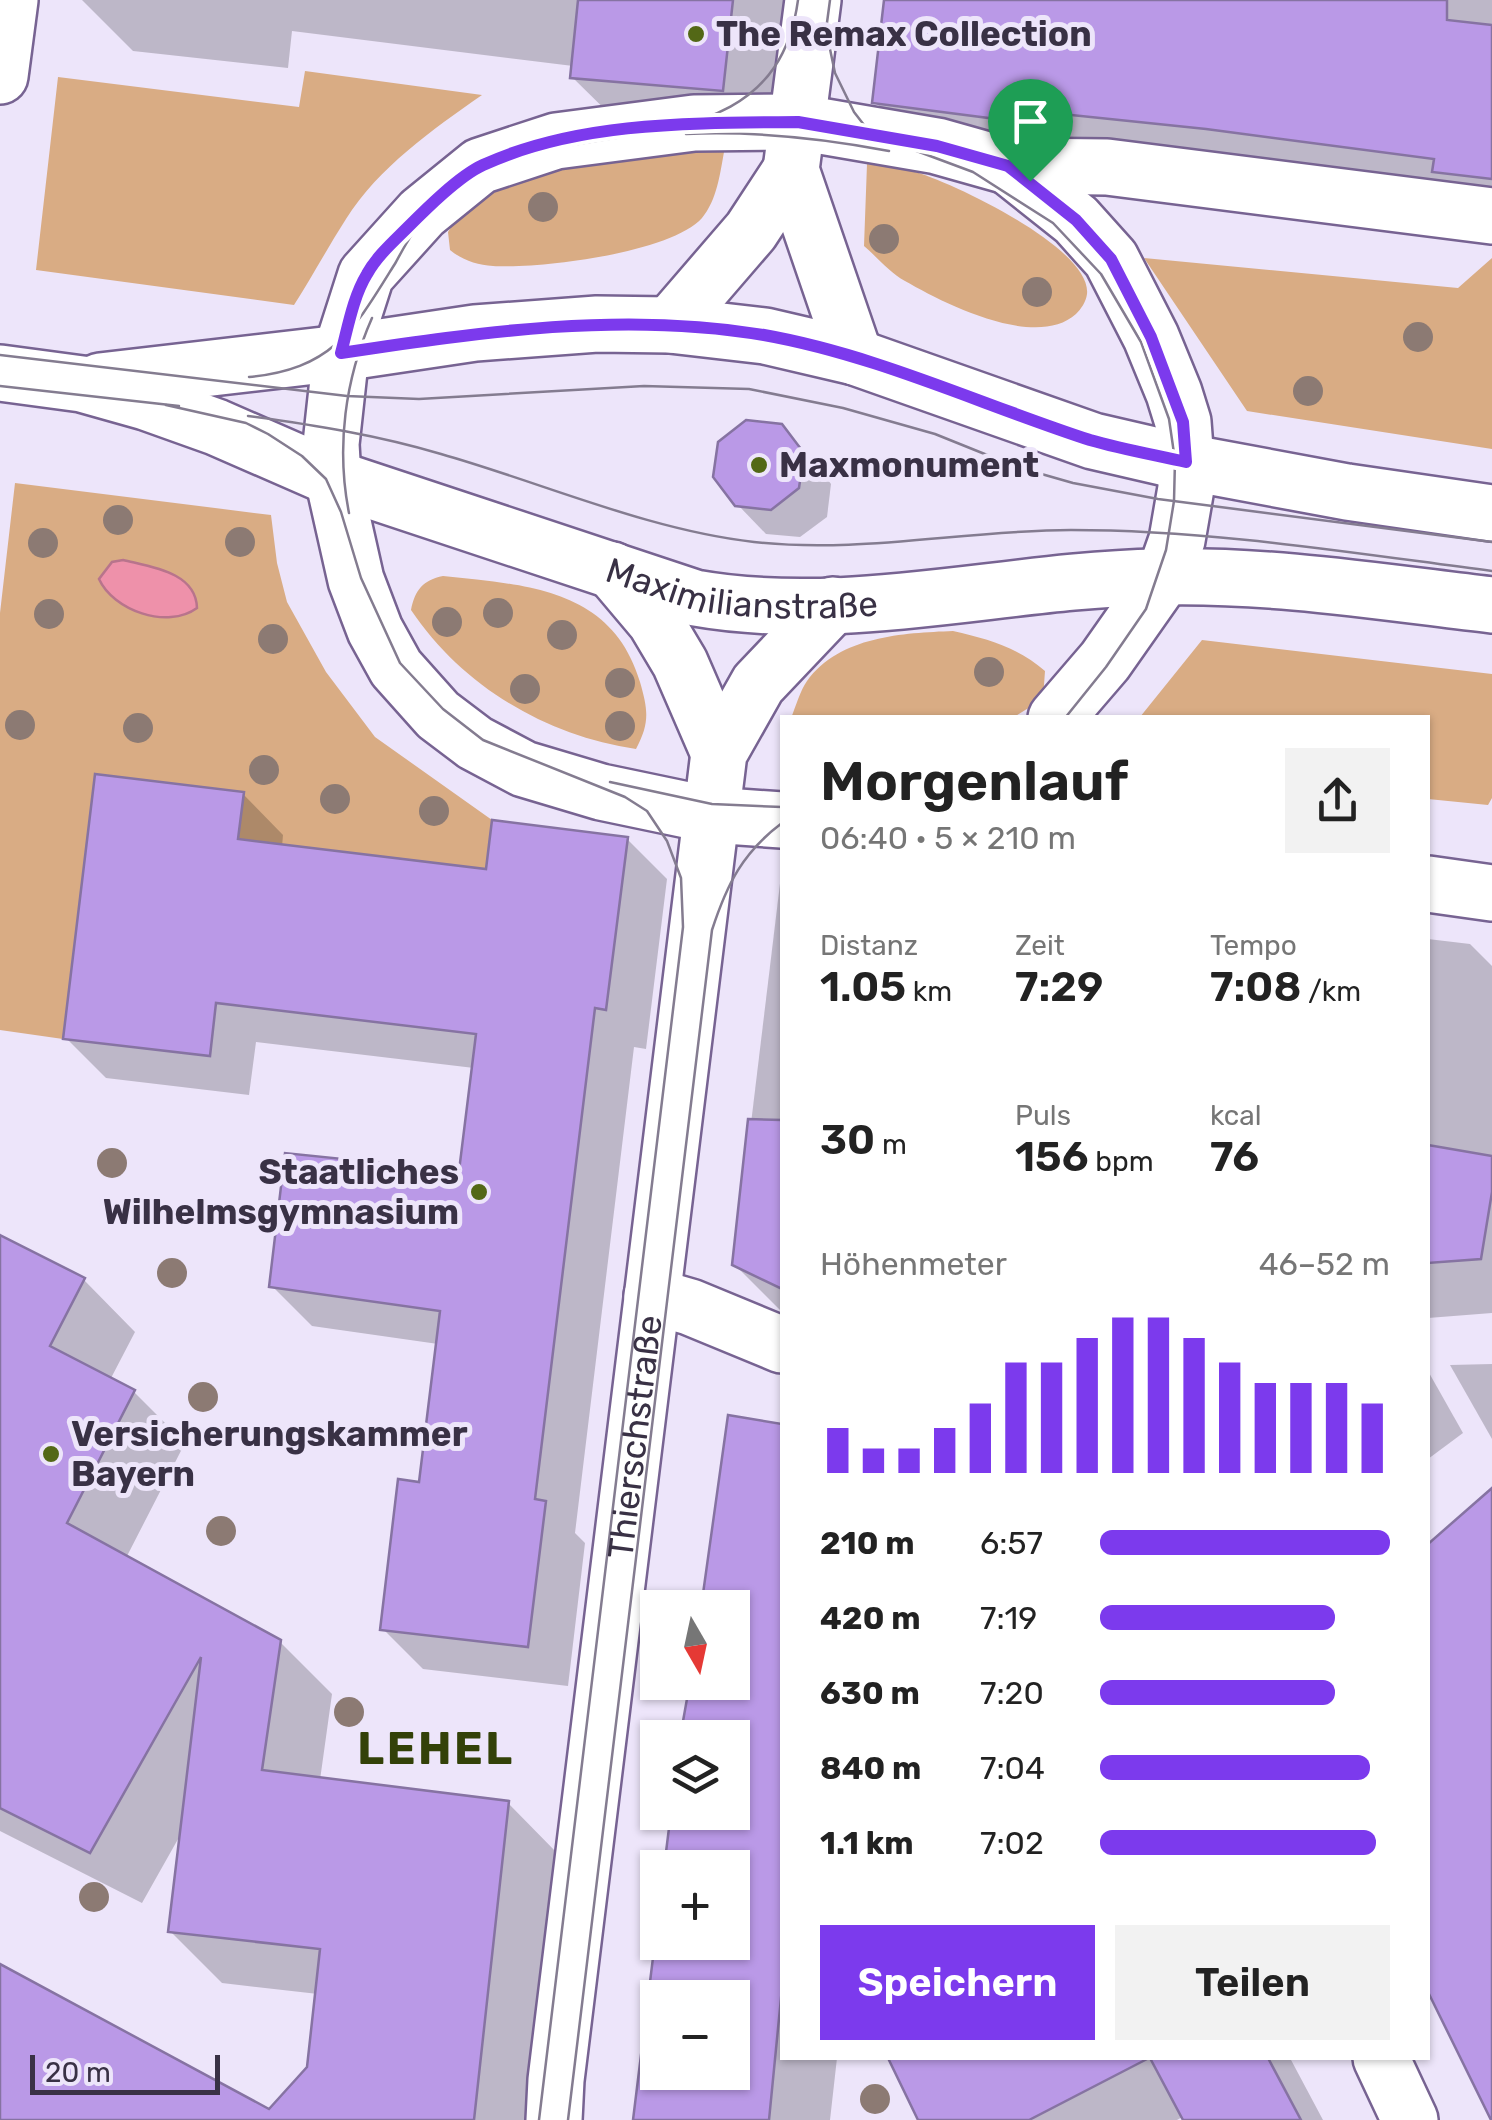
<!DOCTYPE html>
<html lang="de">
<head>
<meta charset="utf-8">
<style>
	body { margin:0; font-family:Rubik,sans-serif; background:#f2f2f2; color:#222; height:100vh; display:flex; flex-direction:column; font-size:38px; white-space:nowrap }
	* { box-sizing:border-box; margin:0 }
	p { font-size:32px; color:#767676 }
	.icon { flex:none; width:55px; height:55px; fill:none; stroke:currentColor; stroke-width:2; stroke-linecap:round; stroke-linejoin:round }
	.map { position:relative; flex:1; overflow:hidden }
	.drawer { position:absolute; left:780px; top:715px; width:650px; height:1345px; display:flex; flex-direction:column; background:#fff; border-radius:0px; box-shadow:0 2px 8px #0004 }
	.drawer>* { flex:none }
	.needle { width:65px; rotate:171deg }
	.tools { position:absolute; left:640px; top:1590px; display:grid; gap:20px }
	.tools a { display:grid; place-items:center; width:110px; height:110px; border-radius:0px; background:#fff; box-shadow:0 2px 8px #0004; font-size:50px }
	.scale { position:absolute; left:30px; bottom:25px; width:190px; box-sizing:border-box; padding-left:10px; border:5px solid #393145; border-top:0; font-size:28px; line-height:35px; white-space:nowrap; color:#393145; -webkit-text-stroke:8px #ede5fa; paint-order:stroke }
	.pin { position:absolute; display:grid; place-items:center; width:85px; height:85px; color:#fff; margin:-102px -42px; border-radius:50% 50% 50% 0; rotate:-45deg; box-shadow:0 0 10px #0007 }
	.pin .icon { rotate:45deg }
	.round { display:grid; place-items:center; flex:none; width:105px; height:105px; border-radius:0px; background:#f2f2f2 }
	.headline { display:flex; align-items:center; justify-content:space-between; height:170px; padding:0 40px }
	h1 { font-size:55px; font-weight:600; line-height:75px }
	.stats { display:grid; grid-template-columns:repeat(3,1fr); gap:15px; height:170px; padding:10px 40px }
	.stats div { display:grid; align-content:center }
	.stats b { font-size:42px; font-weight:600 }
	.stats small { font-size:28px; font-weight:400 }
	.stats p { font-size:28px }
	.chart { height:280px; padding:20px 40px }
	.chart p { display:flex; justify-content:space-between }
	.chart svg { width:100%; height:180px; margin-top:10px; stroke:#7c3aed; stroke-width:6 }
	.button { display:flex; gap:20px; margin-top:auto; padding:20px 40px }
	.button a { flex:1; height:115px; border-radius:0px; background:#7c3aed; color:#fff; font-size:40px; font-weight:600; line-height:115px; text-align:center }
	.button a+a { background:#f2f2f2; color:#222 }
	ul { padding:0 40px; list-style:none; font-size:32px }
	li { display:grid; grid-template-columns:160px 120px 1fr; align-items:center; height:75px }
	li i { height:25px; border-radius:12px; background:#7c3aed }
	.map>svg:first-child { display:block }
	.green { fill:#d9ac84 }
	.water { fill:#ee91aa; stroke:#b8748c; stroke-width:2.5 }
	.shadow { fill:#0003; fill-rule:evenodd }
	.building { fill:#ba99e7; stroke:#8673a2; stroke-width:2.5; fill-rule:evenodd }
	.lines { fill:none; stroke-linecap:round; stroke-linejoin:round }
	.minor-casing { stroke:#776392; stroke-width:60 }
	.major-casing { stroke:#776392; stroke-width:60 }
	.minor { stroke:#fff; stroke-width:55 }
	.major { stroke:#fff; stroke-width:55 }
	.tram { stroke:#847c90; stroke-width:2.5 }
	.tree { fill:#8c7a73 }
	.route-casing { stroke:#fff; stroke-width:20 }
	.route { stroke:#7c3aed; stroke-width:12 }
	.poi-dot { fill:#536816; stroke:#ede5fa; stroke-width:4 }
	.labels { text-anchor:middle; stroke-width:10; stroke-linejoin:round; paint-order:stroke }
	.poi-label { font-size:35px; font-weight:bold; fill:#393145; stroke:#ede5fa; text-anchor:start }
	.street-label { font-size:35px; fill:#393145; stroke:#ede5fa }
	.district-label { font-size:45px; font-weight:bold; letter-spacing:2.5px; fill:#334108; stroke:#ede5fa }
</style>
</head>
<body>
<div class="map">
<svg width="1492" height="2120" viewBox="0 0 1492 2120">
	<rect width="100%" height="100%" fill="#ede5fa"/>
	<g class="green">
		<path d="M305 71 482 95C432 130 379 167 346 219 328 247 312 277 294 305L36 270 58 77 299 107Z"/>
		<path d="M683 149 724 152C720 174 717 200 702 218 671 253 539 269 493 266 477 265 462 260 450 250L448 232 459 214 480 193 557 169Z"/>
		<path d="M867 164C882 166 897 168 912 171 950 181 1092 248 1087 294 1086 302 1081 309 1076 314 1036 350 945 304 905 281 890 273 877 257 864 246Z"/>
		<path d="M1144 258 1458 288 1492 258V449L1247 411Z"/>
		<path d="M15 483 271 515 277 563 287 602 326 672 375 737 492 820 486 869 238 839 243 792 95 774 63 1039 0 1030V613Z"/>
		<path d="M443 576C526 585 612 588 640 682 648 710 650 723 636 749 546 736 462 686 411 610 415 590 423 580 443 576Z"/>
		<path d="M953 631C988 639 1017 647 1045 671L1043 699 1014 717 791 718C796 706 800 691 807 681 840 636 903 633 953 631Z"/>
		<path d="M1202 640 1492 674V798L1488 805 1428 799V718L1140 717Z"/>
	</g>
	<path class="water" d="M123 560C151 567 196 572 197 608 167 630 113 610 99 579L112 562Z"/>
	<g class="shadow">
		<path d="M82 0H799L782 151 633 137 572 77 573 66 292 31 288 68 133 51Z"/>
		<path d="M886 0H1492V228L937 164 875 102Z"/>
		<path d="M781 427 810 456 831 484 827 517 800 537 766 534 737 504Z"/>
		<path d="M243 794 283 835 282 847 488 871 627 839 667 879 646 1049 634 1047 575 1533 585 1543 568 1686 423 1669 383 1629 421 1485 438 1344 312 1326 272 1286 461 1173 474 1068 256 1042 249 1095 106 1078 66 1038Z"/>
		<path d="M782 867V1312L734 1264Z"/>
		<path d="M1428 939 1470 944 1492 966V1313L1428 1318Z"/>
		<path d="M0 1237 84 1280 135 1332 110 1380 134 1392 185 1443 126 1558 280 1642 332 1694 320 1780 508 1803 559 1855 531 2120H0V1967L270 2112 310 2068 318 1994 222 1983 170 1931 182 1832 142 1903 0 1831Z"/>
		<path d="M1492 1364V1439L1450 1365Z"/>
		<path d="M1428 1371 1463 1433 1428 1459Z"/>
		<path d="M730 1418 782 1426V2058H837L830 2120H635L658 1942H732ZM658 1998H732V2072H658Z"/>
		<path d="M1492 1491V2116L1428 1984V1547Z"/>
		<path d="M890 2058H1290L1323 2120H1186L1184 2116 1177 2120H926L915 2109Z"/>
	</g>
	<g class="building">
		<path d="M578 0H733L723 91 570 78Z"/>
		<path d="M884 0H1447V20L1492 25V179L1432 172 1434 159 1206 129 1013 109 1012 121 872 103Z"/>
		<path d="M746 420 782 424 804 453 799 488 771 510 735 506 713 477 718 442Z"/>
		<path d="M95 774 244 792 238 839 486 869 492 820 628 837 606 1010 595 1008 535 1499 546 1501 528 1647 380 1630 398 1479 419 1482 440 1311 269 1287 285 1153 459 1171 476 1034 216 1003 210 1056 63 1039Z"/>
		<path d="M748 1119 782 1120V1289L732 1265Z"/>
		<path d="M1428 1145 1492 1156V1192L1481 1259 1428 1263Z"/>
		<path d="M0 1235 85 1278 50 1346 135 1390 67 1523 281 1640 262 1770 509 1801 474 2120H0V1964L269 2109 307 2067 320 1949 168 1932 201 1657 90 1853 0 1808Z"/>
		<path d="M728 1415 782 1424V1988L769 2120H633L658 1917V1942H732V1868H664L671 1812H732V1738H680L690 1682H732V1608H701ZM658 1998H732V2072H658Z"/>
		<path d="M1492 1488V2120H1491L1428 1992V1544Z"/>
		<path d="M888 2058H1149L1029 2120H918Z"/>
		<path d="M1150 2058H1268L1301 2120H1183Z"/>
	</g>
	<g class="lines">
		<g class="minor-casing">
			<g id="minor">
				<path d="M813 0 791 170 855 357"/>
				<path d="M1008 166 1076 220 1111 259 1151 337 1174 393 1183 422 1186 462V488L1177 540 1164 577 1105 661 1056 718"/>
				<path d="M670 325 751 231 791 170"/>
				<path d="M612 570 655 621 680 663 719 753"/>
				<path d="M782 820 711 815 601 792 524 769 475 743 438 715 396 668 375 630 356 580 333 478 331 444 341 353 366 275 422 213 480 166 556 141 694 123 797 122 937 146 1008 166 1107 167 1492 216"/>
				<path d="M1428 884 1492 893"/>
				<path d="M652 1296 690 1307 782 1345"/>
				<path d="M1381 2058 1410 2120"/>
				<path id="s1" d="M554 2120 556 2080 719 753 758 684 833 605"/>
			</g>
		</g>
		<g class="major-casing">
			<g id="major">
				<path d="M0 76 10 0"/>
				<path id="s2" d="M0 373 82 384 146 402 216 427 333 478 695 598C848 625 1004 580 1158 577 1269 574 1382 592 1492 605"/>
				<path d="M100 381 341 353 475 333 597 324 670 325 765 336 855 357 1093 441 1175 460 1347 492 1492 513"/>
			</g>
		</g>
		<use href="#minor" class="minor"/>
		<use href="#major" class="major"/>
		<g class="tram">
			<path d="M830 0 826 30 835 73 854 112 871 134 973 172 1053 223 1101 274 1141 342 1169 419 1175 460 1174 501 1166 550 1150 597 1146 609 1106 667 1065 718"/>
			<path d="M686 134C755 131 821 138 889 151"/>
			<path d="M0 355 347 396 419 399 644 386 749 389 843 408 935 434 1017 467 1073 483 1158 499 1492 542"/>
			<path d="M249 377C334 369 355 328 396 262 404 247 413 230 425 217 441 201 464 181 484 169 495 161 513 159 527 155 634 124 778 148 798 0"/>
			<path d="M0 386 179 406"/>
			<path d="M166 405 246 423 268 434 302 456 326 479 341 512 361 578 400 663 443 709 483 740 625 797 647 811 667 841 681 878 683 927 539 2120"/>
			<path d="M248 416C314 425 377 435 441 454 543 483 648 530 754 542 859 554 965 530 1071 530 1212 530 1352 553 1492 571"/>
			<path d="M349 513C336 447 345 379 372 318"/>
			<path d="M610 782 712 804 782 807"/>
			<path d="M568 2120 712 930C727 884 743 852 782 823"/>
		</g>
	</g>
	<g class="tree">
		<circle cx="543" cy="207" r="15"/>
		<circle cx="884" cy="239" r="15"/>
		<circle cx="1037" cy="292" r="15"/>
		<circle cx="1418" cy="337" r="15"/>
		<circle cx="1308" cy="391" r="15"/>
		<circle cx="118" cy="520" r="15"/>
		<circle cx="240" cy="542" r="15"/>
		<circle cx="43" cy="543" r="15"/>
		<circle cx="498" cy="613" r="15"/>
		<circle cx="49" cy="614" r="15"/>
		<circle cx="447" cy="622" r="15"/>
		<circle cx="562" cy="635" r="15"/>
		<circle cx="273" cy="639" r="15"/>
		<circle cx="989" cy="672" r="15"/>
		<circle cx="620" cy="683" r="15"/>
		<circle cx="525" cy="689" r="15"/>
		<circle cx="20" cy="725" r="15"/>
		<circle cx="620" cy="726" r="15"/>
		<circle cx="138" cy="728" r="15"/>
		<circle cx="264" cy="770" r="15"/>
		<circle cx="335" cy="799" r="15"/>
		<circle cx="434" cy="811" r="15"/>
		<circle cx="112" cy="1163" r="15"/>
		<circle cx="172" cy="1273" r="15"/>
		<circle cx="203" cy="1397" r="15"/>
		<circle cx="221" cy="1531" r="15"/>
		<circle cx="349" cy="1712" r="15"/>
		<circle cx="94" cy="1897" r="15"/>
		<circle cx="875" cy="2099" r="15"/>
	</g>
	<g class="lines">
		<g class="route-casing">
			<path id="route" d="M798 122 937 146 1008 166 1076 220 1111 259 1151 337 1183 422 1186 462C1155 455 1121 449 1090 440 982 405 877 355 764 335 623 311 481 332 341 353 348 327 353 297 367 274 377 256 393 242 407 228 426 209 459 176 483 165 579 121 694 123 798 122Z"/>
		</g>
		<use href="#route" class="route"/>
	</g>
	<g class="poi-dot">
		<circle cx="696" cy="34" r="10"/>
		<circle cx="759" cy="465" r="10"/>
		<circle cx="479" cy="1192" r="10"/>
		<circle cx="51" cy="1454" r="10"/>
	</g>
	<g class="labels">
		<g class="poi-label">
			<text x="716" y="46">The Remax Collection</text>
			<text x="779" y="477">Maxmonument</text>
			<text x="459" y="1184" text-anchor="end">Staatliches<tspan x="459" dy="40">Wilhelmsgymnasium</tspan></text>
			<text x="71" y="1446">Versicherungskammer<tspan x="71" dy="40">Bayern</tspan></text>
		</g>
		<g class="street-label">
			<text dy="12" stroke="none"><textPath href="#s2" startOffset="778">Maximilianstraße</textPath></text>
			<text dy="12" stroke="none"><textPath href="#s1" startOffset="688">Thierschstraße</textPath></text>
		</g>
		<g class="district-label">
			<text x="436" y="1764">LEHEL</text>
		</g>
	</g>
</svg>
<div class="tools">
<a><svg class="needle" viewBox="-14 -14 28 28"><path d="M0-13l5 13h-10z" fill="#e53935"/><path d="M0 13l5-13h-10z" fill="#767676"/></svg></a>
<a><svg class="icon" aria-label="layers" viewBox="0 0 24 24"><path d="M12 4l9 5-9 5-9-5zM3 14l9 5 9-5"/></svg></a>
<a>+</a>
<a>−</a>
</div>
<div class="scale">20 m</div>
<div class="pin" style="left:1030px;top:181px;background:#1e9e55"><svg class="icon" aria-label="arrive" viewBox="0 0 24 24"><path d="M6 21V4h12l-3 4 3 4H6"/></svg></div>
<section class="drawer">
<div class="headline"><div><h1>Morgenlauf</h1><p>06:40 · 5 × 210 m</p></div><a class="round"><svg class="icon" aria-label="share" viewBox="0 0 24 24"><path d="M12 15V3M7 8l5-5 5 5M5 13v7h14v-7"/></svg></a></div>
<div class="stats">
<div><p>Distanz</p><b>1.05<small> km</small></b></div>
<div><p>Zeit</p><b>7:29</b></div>
<div><p>Tempo</p><b>7:08<small> /km</small></b></div>
</div>
<div class="stats">
<div><b>30<small> m</small></b></div>
<div><p>Puls</p><b>156<small> bpm</small></b></div>
<div><p>kcal</p><b>76</b></div>
</div>
<div class="chart"><p><span>Höhenmeter</span>46–52 m</p>
<svg viewBox="0 0 160 44" preserveAspectRatio="none"><path d="M5 44V33M15 44V38M25 44V38M35 44V33M45 44V27M55 44V17M65 44V17M75 44V11M85 44V6M95 44V6M105 44V11M115 44V17M125 44V22M135 44V22M145 44V22M155 44V27"/></svg>
</div>
<ul>
<li><b>210 m</b>6:57<i style="width:100%"></i></li>
<li><b>420 m</b>7:19<i style="width:81%"></i></li>
<li><b>630 m</b>7:20<i style="width:81%"></i></li>
<li><b>840 m</b>7:04<i style="width:93%"></i></li>
<li><b>1.1 km</b>7:02<i style="width:95%"></i></li>
</ul>
<div class="button"><a>Speichern</a><a>Teilen</a></div>
</section>
</div>
</body>
</html>
